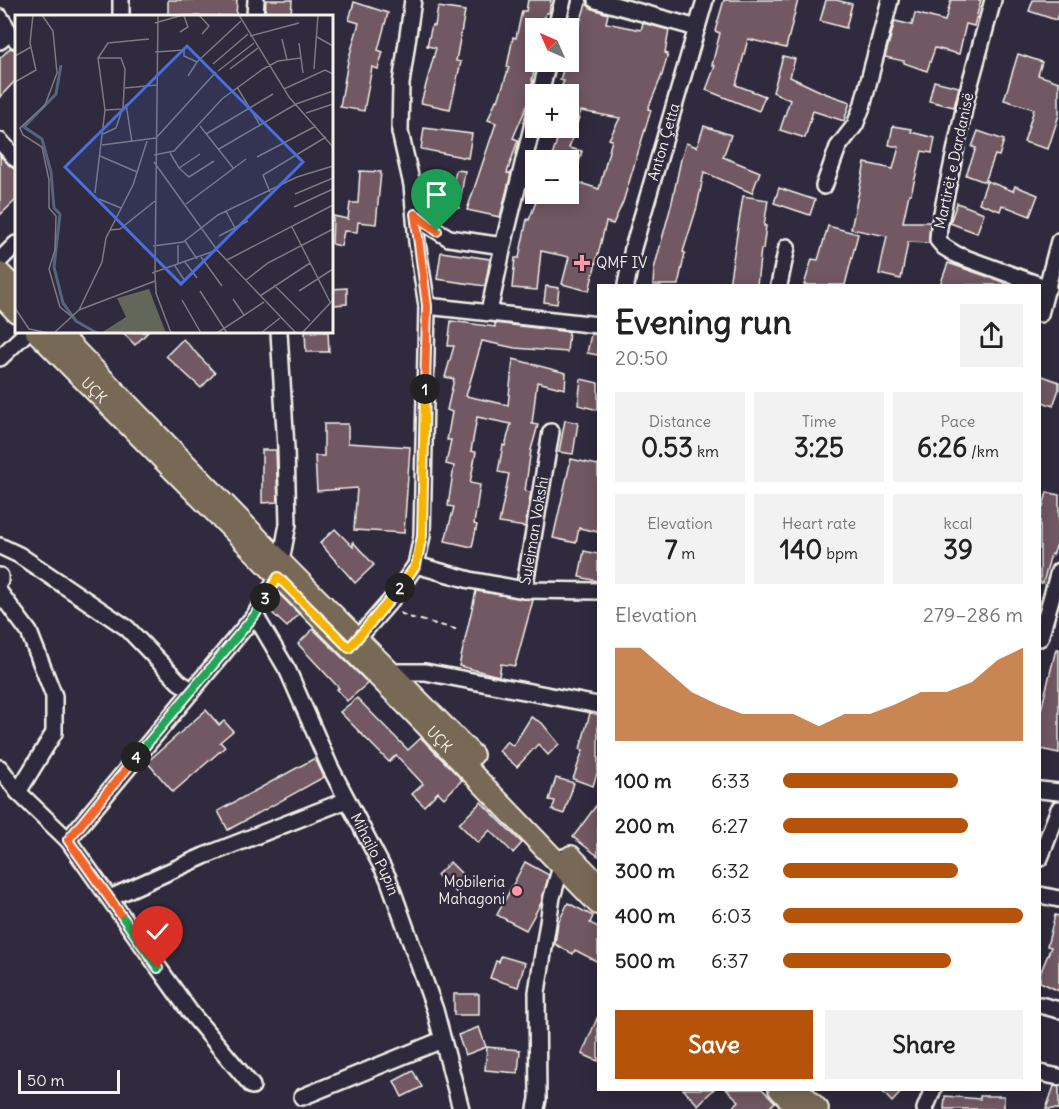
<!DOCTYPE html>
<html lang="en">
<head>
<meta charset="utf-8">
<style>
	body { margin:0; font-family:Delius,sans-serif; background:#f2f2f2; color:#222; height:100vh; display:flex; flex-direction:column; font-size:22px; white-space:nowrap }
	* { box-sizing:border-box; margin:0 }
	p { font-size:20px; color:#767676 }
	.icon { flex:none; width:33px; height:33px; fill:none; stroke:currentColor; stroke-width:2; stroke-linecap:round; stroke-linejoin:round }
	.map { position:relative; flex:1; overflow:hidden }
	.side { position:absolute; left:597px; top:284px; width:444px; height:807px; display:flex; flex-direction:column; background:#fff; border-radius:0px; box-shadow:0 3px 15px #0003 }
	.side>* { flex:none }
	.needle { width:39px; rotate:315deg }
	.fabs { position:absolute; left:525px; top:18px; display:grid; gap:12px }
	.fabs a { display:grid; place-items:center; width:54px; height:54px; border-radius:0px; background:#fff; box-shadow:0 3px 15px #0003; font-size:30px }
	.scale { position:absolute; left:18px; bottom:15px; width:102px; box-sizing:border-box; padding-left:6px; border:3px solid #f4f1e8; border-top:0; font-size:16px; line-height:21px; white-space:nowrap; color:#f4f1e8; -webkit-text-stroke:4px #2f2a3d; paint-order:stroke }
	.pin { position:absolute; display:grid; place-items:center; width:51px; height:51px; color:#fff; margin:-62px -26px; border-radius:50% 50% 50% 0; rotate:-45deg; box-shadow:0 0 6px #0007 }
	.pin .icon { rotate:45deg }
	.km { position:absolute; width:30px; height:30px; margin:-15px; border-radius:50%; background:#222; color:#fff; font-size:16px; line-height:30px; text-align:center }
	.round { display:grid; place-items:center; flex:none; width:63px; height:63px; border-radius:0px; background:#f2f2f2 }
	.headline { display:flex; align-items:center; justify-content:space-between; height:102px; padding:0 18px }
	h1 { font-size:33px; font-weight:700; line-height:45px }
	.metrics { display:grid; grid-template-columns:repeat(3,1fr); gap:9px; height:102px; padding:6px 18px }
	.metrics div { display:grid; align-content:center; border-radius:0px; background:#f2f2f2; text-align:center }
	.metrics b { font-size:26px; font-weight:700 }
	.metrics small { font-size:16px; font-weight:400 }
	.metrics p { font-size:16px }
	.chart { height:168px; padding:12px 18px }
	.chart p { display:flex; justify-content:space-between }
	.chart svg { width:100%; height:108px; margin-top:6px; fill:#b45309; opacity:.7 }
	.primary-button { display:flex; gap:12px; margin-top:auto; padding:12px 18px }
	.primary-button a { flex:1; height:69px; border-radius:0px; background:#b45309; color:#fff; font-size:24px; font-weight:700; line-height:69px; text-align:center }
	.primary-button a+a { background:#f2f2f2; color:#222 }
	ul { padding:0 18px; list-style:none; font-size:20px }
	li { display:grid; grid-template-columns:96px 72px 1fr; align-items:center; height:45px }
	li i { height:15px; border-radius:8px; background:#b45309 }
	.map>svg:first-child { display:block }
	.building { fill:#715964; stroke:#f4f1e8; stroke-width:1.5; fill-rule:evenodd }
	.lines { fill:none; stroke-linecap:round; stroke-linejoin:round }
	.minor-casing { stroke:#f4f1e8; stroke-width:20 }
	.major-casing { stroke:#f4f1e8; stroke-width:24 }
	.path { stroke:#f4f1e8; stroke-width:2; stroke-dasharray:6 4.5; stroke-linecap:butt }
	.minor { stroke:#2f2a3d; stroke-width:15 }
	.major { stroke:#776954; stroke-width:20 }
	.split-1-casing { stroke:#fff; stroke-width:12 }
	.split-2-casing { stroke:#fff; stroke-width:12 }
	.split-3-casing { stroke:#fff; stroke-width:12 }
	.split-4-casing { stroke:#fff; stroke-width:12 }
	.split-5-casing { stroke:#fff; stroke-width:12 }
	.split-6-casing { stroke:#fff; stroke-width:12 }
	.split-1 { stroke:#f0652b; stroke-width:8 }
	.split-2 { stroke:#f5b400; stroke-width:8 }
	.split-3 { stroke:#f5b400; stroke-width:8 }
	.split-4 { stroke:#22a559; stroke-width:8 }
	.split-5 { stroke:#f0652b; stroke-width:8 }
	.split-6 { stroke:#22a559; stroke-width:8 }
	.poi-dot { fill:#ff9aa2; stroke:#2f2a3d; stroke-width:2 }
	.labels { text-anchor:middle; stroke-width:5; stroke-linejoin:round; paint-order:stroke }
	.street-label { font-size:15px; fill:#f4f1e8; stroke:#2f2a3d }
	.poi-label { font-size:15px; fill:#f4f1e8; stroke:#2f2a3d; text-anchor:start }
	.inset-river { fill:none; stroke:#54667f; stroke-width:3 }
	.inset-road { fill:none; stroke:#7e7a81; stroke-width:1.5 }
	.view { fill:#486fdb; fill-opacity:0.15; stroke:#486fdb; stroke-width:3 }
	.inset-edge { fill:none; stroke:#f4f1e8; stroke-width:3 }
</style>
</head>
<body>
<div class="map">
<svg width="1059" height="1109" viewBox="0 0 1059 1109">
	<rect width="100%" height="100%" fill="#2f2a3d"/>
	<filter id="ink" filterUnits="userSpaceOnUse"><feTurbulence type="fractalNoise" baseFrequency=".0167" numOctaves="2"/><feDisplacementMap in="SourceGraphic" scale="12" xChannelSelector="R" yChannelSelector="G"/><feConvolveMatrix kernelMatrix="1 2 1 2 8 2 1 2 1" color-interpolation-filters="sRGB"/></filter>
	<g filter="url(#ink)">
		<g class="building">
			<path d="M168 0H237L236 16H168Z"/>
			<path d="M266 0H292L291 16H265Z"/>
			<path d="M528 0H551L549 13H546L542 28H536V63L532 80H533L528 103 513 138 518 140 507 173 511 174 500 217 467 210 496 123 488 120 496 100 498 101 509 67H507L513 37 516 38 522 11H526Z"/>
			<path d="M724 0H798L786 48 748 39 736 85 765 96 759 111 706 90 715 66 712 65 720 33 715 31Z"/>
			<path d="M826 0H836L852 4 846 28 820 21Z"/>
			<path d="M951 0H981L974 26 966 24 959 54 935 48 927 71 904 63V61L885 57 895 21 912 25 915 13 945 21Z"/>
			<path d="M1033 0H1059V11L1056 20 1029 11Z"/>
			<path d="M354 2 388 13 378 50 383 52 378 69 372 67 364 111 340 107 348 61 359 23 349 20Z"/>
			<path d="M586 4 593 9 608 14 606 23 641 30 643 23 669 30 665 53 668 54 662 75 648 109 651 110 623 202 613 224 606 222 589 291 562 284 569 257 541 251 537 290 512 288 515 258H519L527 219 529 220 539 194H568V160H551L557 140 547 137 550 128H568V94H558L564 81 560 80 565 63 568 64V32L576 34ZM581 111 620 118 609 139 612 140 599 189 574 181 582 151 569 148Z"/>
			<path d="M438 7 465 11 456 61 461 62 450 109 421 103 436 48 427 46 432 25 435 26Z"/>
			<path d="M10 48 16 50V80L0 97V58Z"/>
			<path d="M1018 54 1042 62 1038 75 1059 82V115L1048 149 1024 142 1034 109 1004 100Z"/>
			<path d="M783 56 795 59 790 77 824 93 850 102 844 121 813 111 805 138 780 130 790 100 773 92Z"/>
			<path d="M934 81 959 87 954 107 929 101Z"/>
			<path d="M704 126 731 135 723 157 760 172 752 193 704 172 697 207 683 252 685 253 678 285H653L654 269 672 202 681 159 686 143 697 147Z"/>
			<path d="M893 126 912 129 911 132 935 138 932 153 922 151 911 194H909L903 222H930L929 243 908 242 901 279 879 274 887 236 851 229 865 163 893 169 899 147 889 145Z"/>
			<path d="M424 128 472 134 468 158 421 149Z"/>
			<path d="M978 131 1004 140 999 156 995 155 985 182 966 175 976 148 972 147Z"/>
			<path d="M0 156 16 171V200L0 215Z"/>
			<path d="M456 170 465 171 459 208 449 206Z"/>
			<path d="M360 171 381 172 376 224 358 222 357 232 344 231 341 246 332 244 333 216 348 219 350 203H358Z"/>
			<path d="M987 181 1013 191 1015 186 1038 195 1030 216 1002 205 1000 211 979 203Z"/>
			<path d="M779 188 815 200 810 215 774 203Z"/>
			<path d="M743 196 768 200 764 226H766L763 249H761L757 285H729Z"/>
			<path d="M957 203 984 213 977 233 950 223Z"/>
			<path d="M828 226 858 234 845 285H804L812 259 818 260Z"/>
			<path d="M441 252 490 259 485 286 437 279Z"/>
			<path d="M948 263 1006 283V285H940Z"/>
			<path d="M546 286 559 288 557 304 544 302Z"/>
			<path d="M347 288V304L333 305 332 289Z"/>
			<path d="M451 321 495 327V323L569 332 567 352 515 348 482 341 466 396 508 405 513 359 566 373 565 389 537 382 532 424 538 425 531 450 525 491 531 492 525 527 499 523 509 474 498 472 503 445 505 446 511 424 477 417 471 451 476 452 470 483 480 485 474 524 477 525 472 547 445 541 454 507 448 506 454 466 446 464 451 440H447L452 412 447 410 454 379 445 377 454 346H448Z"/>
			<path d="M122 332H148L135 345Z"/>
			<path d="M305 332H328L329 352H306Z"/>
			<path d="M591 334 598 335V355L587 353Z"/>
			<path d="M183 339 215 373 201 388 166 356Z"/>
			<path d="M1040 375 1059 382V389L1053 406 1040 401Z"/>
			<path d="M581 379 598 383V410L578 405Z"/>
			<path d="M565 420 578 423 573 454 559 452Z"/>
			<path d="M324 424H348V443L410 447 404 533 354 530 357 488 317 491 315 456H324Z"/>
			<path d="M262 450H276L278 502 262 503Z"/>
			<path d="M571 459 598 465V532L579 528 576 543 553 538Z"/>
			<path d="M1047 492 1059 495V539L1053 555 1051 554 1043 583H1040V518Z"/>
			<path d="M335 529 353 547V542L374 565 355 583 320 543Z"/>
			<path d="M584 551 598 554V581L579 577Z"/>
			<path d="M476 591 533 600 515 666 501 664 499 676 459 666Z"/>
			<path d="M279 594 299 614 287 627 269 610Z"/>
			<path d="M313 629 368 683 347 701 337 689 339 688 298 644Z"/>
			<path d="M1056 649H1059V753L1040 749V714Z"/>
			<path d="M357 698 408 750 421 738 462 780 444 798 438 792 424 806 412 794 423 784 396 755 389 762 340 712Z"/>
			<path d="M206 710 219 725 224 721 233 731 220 742 225 747 173 792 147 762Z"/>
			<path d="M590 713 598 714V770L593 786 573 779 583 750 580 749Z"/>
			<path d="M531 717 542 723 559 744 548 755 538 744 517 767 499 751 507 741 513 746Z"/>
			<path d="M315 758 324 777 228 830 218 811Z"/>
			<path d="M556 778 574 783 564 814 552 810 555 801 549 800Z"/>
			<path d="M481 802 522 843 513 853 490 830 478 843 459 824Z"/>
			<path d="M598 803V856L573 837Z"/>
			<path d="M450 862 469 881 457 893 437 875Z"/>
			<path d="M525 862 549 875 541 903 526 930 497 915Z"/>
			<path d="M568 903 593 916 590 923 598 927V962L575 950 573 954 555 944 558 923Z"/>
			<path d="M1055 915 1059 916V991L1040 982V974L1051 947 1047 946Z"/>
			<path d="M501 956 525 963 518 987 490 978 496 961 499 962Z"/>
			<rect x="454" y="994" width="25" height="21"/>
			<path d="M598 1016V1061L582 1054Z"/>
			<path d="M479 1027 486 1047 465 1055 458 1035Z"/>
			<path d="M487 1047 520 1050 518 1073 485 1070Z"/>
			<path d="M413 1071 422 1087 402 1097 394 1081Z"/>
			<path d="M1054 1086 1059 1087V1109H1046Z"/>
			<path d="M683 1089H714L698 1105Z"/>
			<path d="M726 1089H762L775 1102 768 1109H731L739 1101Z"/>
			<path d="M880 1089H904L892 1102Z"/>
			<path d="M945 1096 980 1099V1096H1004V1109H944Z"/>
		</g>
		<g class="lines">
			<g class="minor-casing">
				<g id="minor">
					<path d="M596 0 697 28"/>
					<path d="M993 0 967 95 939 227 938 240 944 247 957 255 1048 288"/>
					<path d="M121 16V0"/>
					<path d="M255 16 256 0"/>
					<path d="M0 17 10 33"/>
					<path d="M556 28 563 0"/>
					<path d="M0 41 10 33 16 40"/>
					<path d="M540 94 548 62"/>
					<path d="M0 141 16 159"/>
					<path d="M824 186 838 147 855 125 862 107 890 0"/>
					<path d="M415 214 428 225 449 238 503 246"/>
					<path d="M0 260 16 244"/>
					<path id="s1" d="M626 285 633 248 705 0"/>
					<path d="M779 285 787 247"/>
					<path d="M427 306 598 325"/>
					<path d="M489 312 503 246 536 111"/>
					<path d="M1040 314 1059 241"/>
					<path d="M0 358 27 332"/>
					<path d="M0 546 19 555 127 628 179 682 191 690"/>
					<path id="s2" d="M416 565 470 580 524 590 551 432"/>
					<path d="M0 576V581"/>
					<path d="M524 590 598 591"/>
					<path d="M0 593 29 632 54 696V733L18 792"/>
					<path id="s3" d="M255 615 288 671 330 767 388 878 435 1010 461 1109"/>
					<path d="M1040 638 1059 571"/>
					<path d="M352 645 393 598 416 565 422 536 427 306 417 242 412 185 400 132 401 84 413 0"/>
					<path d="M385 678 392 672H425L598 705"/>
					<path d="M0 768 18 792 68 840 190 1012 252 1086"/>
					<path d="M1040 790 1059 792"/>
					<path d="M68 840 255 615 278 577 288 524 286 448 279 332"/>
					<path d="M1040 858 1059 809"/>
					<path d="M1040 895 1059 899"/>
					<path d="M110 898 204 856 347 800"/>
					<path d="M1040 1005 1059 1010"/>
					<path d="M1040 1073 1059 1077"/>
					<path d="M302 1097 442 1040"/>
					<path d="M536 1109 538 1099 537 992 552 897 564 857"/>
					<path d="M925 1109 933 1089"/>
				</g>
			</g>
			<g class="major-casing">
				<g id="major">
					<path d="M0 273 16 289"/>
					<path d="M0 295 16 312"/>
					<path id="s4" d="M36 332 410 709 598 904"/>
					<path d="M58 332 281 562 473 755"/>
					<path d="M571 856 598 884"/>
					<path d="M779 1089 798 1109"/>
					<path d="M798 1089 818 1109"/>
				</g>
			</g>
			<path class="path" d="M400 613 409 617 459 630"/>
			<use href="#minor" class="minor"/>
			<use href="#major" class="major"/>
		</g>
	</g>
	<g class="lines" filter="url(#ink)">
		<g class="split-1-casing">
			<path id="split-1" d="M425 389 427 306 415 214 437 231"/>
		</g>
		<g class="split-2-casing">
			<path id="split-2" d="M400 588 416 565 422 536 425 389"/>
		</g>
		<g class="split-3-casing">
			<path id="split-3" d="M265 598 278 577 349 648 400 588"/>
		</g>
		<g class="split-4-casing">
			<path id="split-4" d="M136 757 255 615 265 598"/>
		</g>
		<g class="split-5-casing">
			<path id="split-5" d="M124 919 68 840 136 757"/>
		</g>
		<g class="split-6-casing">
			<path id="split-6" d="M124 919 158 968"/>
		</g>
		<use href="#split-1" class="split-1"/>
		<use href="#split-2" class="split-2"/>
		<use href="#split-3" class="split-3"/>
		<use href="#split-4" class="split-4"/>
		<use href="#split-5" class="split-5"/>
		<use href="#split-6" class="split-6"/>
	</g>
	<g class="poi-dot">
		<path d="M579 254h6v6h6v6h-6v6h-6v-6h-6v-6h6z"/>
		<circle cx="517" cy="891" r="6"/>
	</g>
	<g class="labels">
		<g class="street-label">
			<text dy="5" stroke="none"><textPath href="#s1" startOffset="148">Anton Çetta</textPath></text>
			<text transform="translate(954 161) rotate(-78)" y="5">Martirët e Dardanisë</text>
			<text dy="5" stroke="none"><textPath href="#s4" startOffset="82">UÇK</textPath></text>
			<text dy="5" stroke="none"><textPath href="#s2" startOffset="171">Sylejman Vokshi</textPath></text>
			<text dy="5" stroke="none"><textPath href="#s4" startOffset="573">UÇK</textPath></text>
			<text dy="5" stroke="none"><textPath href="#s3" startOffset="268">Mihajlo Pupin</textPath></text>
		</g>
		<g class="poi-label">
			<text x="596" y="268">QMF IV</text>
			<text x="505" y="887" text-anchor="end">Mobileria<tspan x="505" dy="17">Mahagoni</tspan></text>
		</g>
	</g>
	<g transform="translate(15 15)">
		<rect width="318" height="318" fill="#2f2a3d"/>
		<path d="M134 274 151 318H86L111 302 102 283Z" fill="#636759"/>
		<path class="inset-river" d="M46 50 41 79 9 112 27 124 36 157 39 193 45 199 39 252 48 288 61 306 82 318"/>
		<path class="inset-road" d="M27 0 38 16 42 58 30 90 5 113 8 120 27 132 34 165V193L41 201 40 235 34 254 45 292 56 301M143 0 140 258 141 278 156 318M184 0 194 11 187 19M224 0 274 82 318 132M140 8 168 0M165 17 173 12 169 1M235 21 284 8M302 22 318 31M267 24 272 45M284 28 288 58M140 37 169 35V41L182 47M0 41 16 32M83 43H106L110 54 108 94 90 95M198 49 233 19M215 54 243 33M299 54 303 0M203 56 239 28M173 61 182 47 226 6M0 67 21 55 15 28 18 0M222 72 245 110M110 73 142 70M269 74 310 55 318 59M111 89 117 127M291 98 318 89M185 111 219 154M88 119 101 113 107 95M191 119 258 79M87 130 141 123 201 57M204 134 281 89 318 76M155 138 164 153 185 139M139 140 159 136 207 84 248 54 263 46 286 43M85 141 122 157M242 142 301 111M139 147 202 235 281 318M164 153 174 162 199 146M255 177 248 160 311 122M80 178 90 95 83 43 93 28 134 24M280 179 318 163M84 184 106 193M171 189 231 144M279 192 318 174M211 196 220 213M277 212 315 287M95 215 105 214 140 186M204 221 233 206M170 226 182 244M163 230V250M138 231 168 227 203 200 282 162 318 151M186 242 207 271M212 245 318 190M170 247 182 263M160 251 170 266M137 258 202 235M231 265 253 248 318 214M259 270 295 306M185 276 212 318M284 276 318 254M245 281 295 248M218 284 229 300M167 285 186 318M0 293 14 314M64 295 87 247 91 223 118 170 132 126M14 314 34 318M39 318 64 295 140 266M202 318 249 287M246 318 265 303M287 318 318 285"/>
		<path class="view" d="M172 31 288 147 166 269 50 152Z"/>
		<rect width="318" height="318" class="inset-edge"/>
	</g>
</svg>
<div class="fabs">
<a><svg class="needle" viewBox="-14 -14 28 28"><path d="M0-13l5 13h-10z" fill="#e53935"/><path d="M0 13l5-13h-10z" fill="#767676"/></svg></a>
<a>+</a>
<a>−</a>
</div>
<div class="scale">50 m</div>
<div class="pin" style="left:437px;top:231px;background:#1e9e55"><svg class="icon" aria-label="arrive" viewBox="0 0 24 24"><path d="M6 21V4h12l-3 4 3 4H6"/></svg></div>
<div class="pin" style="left:158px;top:968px;background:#d93025"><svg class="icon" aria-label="check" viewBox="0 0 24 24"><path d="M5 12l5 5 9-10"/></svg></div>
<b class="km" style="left:425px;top:389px">1</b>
<b class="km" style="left:400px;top:588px">2</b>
<b class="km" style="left:265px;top:598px">3</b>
<b class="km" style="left:136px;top:757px">4</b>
<section class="side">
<div class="headline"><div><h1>Evening run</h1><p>20:50</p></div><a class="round"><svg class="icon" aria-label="share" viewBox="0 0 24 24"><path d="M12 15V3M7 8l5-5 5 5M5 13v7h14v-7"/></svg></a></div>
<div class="metrics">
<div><p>Distance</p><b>0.53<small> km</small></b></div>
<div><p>Time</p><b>3:25</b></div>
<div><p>Pace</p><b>6:26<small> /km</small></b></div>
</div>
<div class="metrics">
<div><p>Elevation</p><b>7<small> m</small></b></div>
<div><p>Heart rate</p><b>140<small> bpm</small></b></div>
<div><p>kcal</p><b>39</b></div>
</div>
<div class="chart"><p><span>Elevation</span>279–286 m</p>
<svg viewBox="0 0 160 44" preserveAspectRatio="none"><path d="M0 44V6L10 6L20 15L30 24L40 29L50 33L60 33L70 33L80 38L90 33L100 33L110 29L120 24L130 24L140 20L150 11L160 6V44z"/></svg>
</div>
<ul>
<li><b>100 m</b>6:33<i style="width:73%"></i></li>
<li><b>200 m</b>6:27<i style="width:77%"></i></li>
<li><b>300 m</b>6:32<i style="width:73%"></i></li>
<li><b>400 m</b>6:03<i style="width:100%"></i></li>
<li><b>500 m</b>6:37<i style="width:70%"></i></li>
</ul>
<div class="primary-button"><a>Save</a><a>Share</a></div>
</section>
</div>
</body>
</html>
